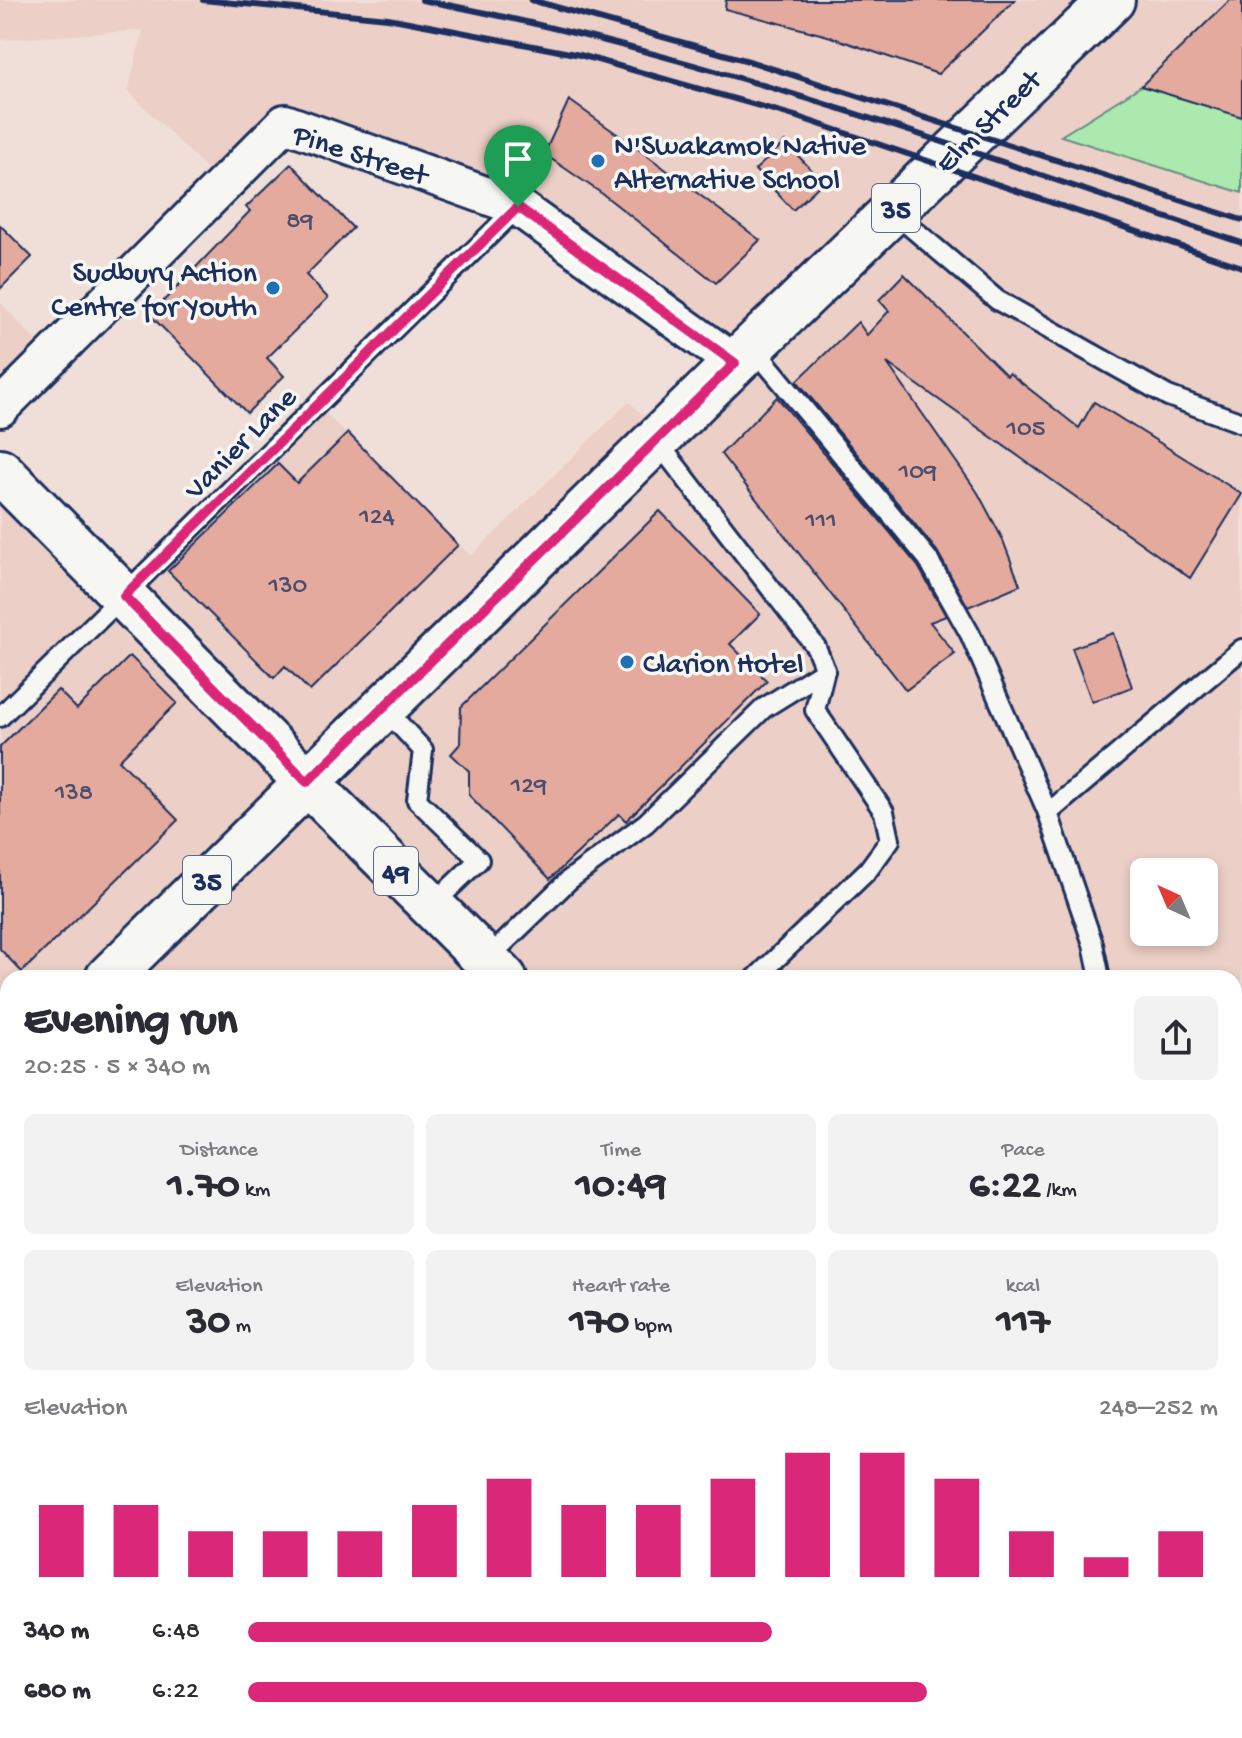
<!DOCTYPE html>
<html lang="en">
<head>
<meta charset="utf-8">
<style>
	body { margin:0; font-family:"Gochi Hand",sans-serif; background:#f2f2f3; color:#2b2b33; height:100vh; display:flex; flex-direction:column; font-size:30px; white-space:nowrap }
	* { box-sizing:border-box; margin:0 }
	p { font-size:26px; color:#7c7c81 }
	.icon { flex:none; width:44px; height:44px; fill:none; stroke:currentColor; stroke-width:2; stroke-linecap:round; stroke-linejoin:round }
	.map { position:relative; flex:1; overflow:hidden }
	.panel { position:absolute; left:0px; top:970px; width:1242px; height:768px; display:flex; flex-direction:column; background:#fff; border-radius:24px 24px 0 0; box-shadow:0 4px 12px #0003 }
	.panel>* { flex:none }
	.needle { width:52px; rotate:316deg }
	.tools { position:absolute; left:1130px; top:858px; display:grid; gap:16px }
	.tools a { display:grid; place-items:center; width:88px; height:88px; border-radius:12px; background:#fff; box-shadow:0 4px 12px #0003; font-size:40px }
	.pin { position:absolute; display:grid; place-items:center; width:68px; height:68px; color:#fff; margin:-82px -34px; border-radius:50% 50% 50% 0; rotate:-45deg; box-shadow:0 0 8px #0007 }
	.pin .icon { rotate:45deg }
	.round { display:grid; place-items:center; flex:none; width:84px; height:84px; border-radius:12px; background:#f2f2f3 }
	.overview { display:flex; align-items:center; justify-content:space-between; height:136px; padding:0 24px }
	h1 { font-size:44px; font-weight:700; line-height:60px }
	.stats { display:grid; grid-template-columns:repeat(3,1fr); gap:12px; height:136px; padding:8px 24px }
	.stats div { display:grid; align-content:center; border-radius:12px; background:#f2f2f3; text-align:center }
	.stats b { font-size:40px; font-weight:700 }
	.stats small { font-size:22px; font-weight:400 }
	.stats p { font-size:22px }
	.chart { height:224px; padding:16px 24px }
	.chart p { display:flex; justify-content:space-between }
	.chart svg { width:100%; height:144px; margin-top:8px; stroke:#db2777; stroke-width:6 }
	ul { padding:0 24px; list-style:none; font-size:26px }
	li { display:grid; grid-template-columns:128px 96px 1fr; align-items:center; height:60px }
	li i { height:20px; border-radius:10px; background:#db2777 }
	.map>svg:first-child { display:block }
	.built { fill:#eccfc6; fill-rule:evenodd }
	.green { fill:#ace9af; stroke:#648c86; stroke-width:2 }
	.building { fill:#e3aa9d; stroke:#1b2f5e; stroke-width:2 }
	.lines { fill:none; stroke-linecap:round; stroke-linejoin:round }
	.service-casing { stroke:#1b2f5e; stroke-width:24 }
	.minor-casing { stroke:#1b2f5e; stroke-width:42 }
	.tertiary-casing { stroke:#1b2f5e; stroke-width:50 }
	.primary-casing { stroke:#1b2f5e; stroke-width:50 }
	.service { stroke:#f6f6f2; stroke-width:18 }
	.minor { stroke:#f6f6f2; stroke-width:36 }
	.tertiary { stroke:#f6f6f2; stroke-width:44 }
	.primary { stroke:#f6f6f2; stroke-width:44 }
	.rail { stroke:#1b2f5e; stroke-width:6 }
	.route-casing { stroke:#fff; stroke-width:16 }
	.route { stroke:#db2777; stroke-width:10 }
	.poi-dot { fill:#1f6fb2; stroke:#f6f6f2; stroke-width:3 }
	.labels { text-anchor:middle; stroke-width:7; stroke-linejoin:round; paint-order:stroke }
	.number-label { font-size:26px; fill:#4d4e6e }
	.shield { fill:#f6f6f2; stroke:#5d6b8a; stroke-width:2 }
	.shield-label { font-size:28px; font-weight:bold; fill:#1b2f5e }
	.street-label { font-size:30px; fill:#1b2f5e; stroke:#f6f6f2 }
	.poi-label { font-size:30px; fill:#1b2f5e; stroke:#f6f6f2; text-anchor:start }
</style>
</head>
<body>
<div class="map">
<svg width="1242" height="1738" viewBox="0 0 1242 1738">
	<rect width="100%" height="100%" fill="#f0dfd8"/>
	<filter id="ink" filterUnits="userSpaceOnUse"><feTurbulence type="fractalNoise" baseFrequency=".0125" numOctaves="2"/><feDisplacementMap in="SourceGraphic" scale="16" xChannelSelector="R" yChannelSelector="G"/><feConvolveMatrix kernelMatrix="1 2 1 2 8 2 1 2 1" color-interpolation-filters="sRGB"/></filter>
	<g filter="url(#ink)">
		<g class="built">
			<path d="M0 0H1242V1498L1234 1495V978H510L307 777 101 978H8V1069L0 1077V479L123 601 320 408 471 556 629 402 664 435 736 357 516 201 283 119 221 183 128 91 143 30 0 40ZM1144 872H1204V932H1144Z"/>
			<path d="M0 302 48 354 0 401Z"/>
			<path d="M306 789 497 978H114Z"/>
			<path d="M8 1083V1730H316L308 1738H0V1091Z"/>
			<path d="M1234 1501 1242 1503V1738H790L792 1730H1234Z"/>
			<path d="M423 1730H672L664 1738H431Z"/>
		</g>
		<path class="green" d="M1141 86 1242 117V193L1061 136Z"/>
		<g class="building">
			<path d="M726 0H1015L938 74 828 36 725 9Z"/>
			<path d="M1230 0H1242V117L1141 86Z"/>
			<path d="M569 100 641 151 760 240 716 283 604 195 544 154Z"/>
			<path d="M785 142 823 182 793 210 755 170Z"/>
			<path d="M291 164 353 228 306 275 328 298 267 358 284 376 247 413 150 315 250 211 246 207Z"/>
			<path d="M0 225 32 257 0 289Z"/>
			<path d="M904 274 1007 376 1009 373 1079 428 1094 402 1242 494 1190 578 887 363 978 493 1002 538 1020 585 968 607 937 551 797 381 858 322 867 335 889 311 879 300Z"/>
			<path d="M777 397 918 566 946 616 930 622 955 654 906 690 721 454Z"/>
			<path d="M348 433 458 545 310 691 285 666 274 678 168 571 278 464 297 483Z"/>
			<path d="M660 511 760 614 730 644 767 681 626 821 619 814 550 879 469 795V771L451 754 460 744 461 707Z"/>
			<path d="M1113 633 1132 687 1092 702 1072 648Z"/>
			<path d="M130 656 177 703 119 760 178 820 22 972 0 949V747L58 690 77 709Z"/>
		</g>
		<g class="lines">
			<g class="service-casing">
				<g id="service">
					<path d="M893 212 997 300 1168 396 1242 423"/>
					<path d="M752 346 928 559 970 634 1048 813"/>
					<path d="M656 440 816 647 825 670 815 710 884 812 890 840 868 870 756 978"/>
					<path d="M383 707 423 750 417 800 479 860 431 906"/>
					<path d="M0 717 518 207"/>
					<path d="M486 960 569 880 646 823 764 708 825 670"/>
					<path d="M1100 978 1093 944 1048 813 1242 649"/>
					<path d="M0 1370 8 1378"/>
					<path d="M98 1730 106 1738"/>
					<path d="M239 1730 247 1738"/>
					<path d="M117 1738 126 1730"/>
					<path d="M667 1738 676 1730"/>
				</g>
			</g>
			<g class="minor-casing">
				<g id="minor">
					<path d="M0 408 285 123 518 207 735 363"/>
					<path d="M1234 1498 1242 1500"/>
					<path d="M311 1738 319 1730"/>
				</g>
			</g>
			<g class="tertiary-casing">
				<path id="tertiary" d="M0 471 307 782"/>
			</g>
			<g class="primary-casing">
				<g id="primary">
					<path d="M307 782 504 978"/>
					<path d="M108 978 735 363 1112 0"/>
					<path d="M0 1084 8 1076"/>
					<path d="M787 1738 789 1730"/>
				</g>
			</g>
			<use href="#service" class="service"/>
			<use href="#minor" class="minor"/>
			<use href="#tertiary" class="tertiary"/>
			<use href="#primary" class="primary"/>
			<g class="rail">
				<path d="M203 0 388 18 580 55 798 117 1242 267"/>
				<path d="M422 0C703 53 972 153 1242 243"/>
				<path d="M531 0 752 62 1242 220"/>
			</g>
		</g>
	</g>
	<g class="lines" filter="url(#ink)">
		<g class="route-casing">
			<path id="route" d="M518 207 735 363 307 782 124 596Z"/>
		</g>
		<use href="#route" class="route"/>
	</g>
	<g class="poi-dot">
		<circle cx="598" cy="161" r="8"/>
		<circle cx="273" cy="288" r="8"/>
		<circle cx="627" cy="662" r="8"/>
	</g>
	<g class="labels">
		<g class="number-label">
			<text x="300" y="227">89</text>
			<text x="1026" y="435">105</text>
			<text x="918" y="478">109</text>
			<text x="377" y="523">124</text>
			<text x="821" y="527">111</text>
			<text x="288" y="592">130</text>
			<text x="529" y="792">129</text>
			<text x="74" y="799">138</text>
		</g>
		<g class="shield">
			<rect x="872" y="184" width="48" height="48" rx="6"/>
			<rect x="374" y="847" width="44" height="48" rx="6"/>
			<rect x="183" y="856" width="48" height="48" rx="6"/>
		</g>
		<g class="shield-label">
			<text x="896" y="218">35</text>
			<text x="396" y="881">49</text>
			<text x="207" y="890">35</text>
		</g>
		<g class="street-label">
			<text transform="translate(987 120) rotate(-44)" y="10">Elm Street</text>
			<text transform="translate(361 153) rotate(18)" y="10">Pine Street</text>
			<text transform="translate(239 442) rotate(-45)" y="10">Vanier Lane</text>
		</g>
		<g class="poi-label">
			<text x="614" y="154">N'Swakamok Native<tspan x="614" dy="34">Alternative School</tspan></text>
			<text x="257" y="281" text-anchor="end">Sudbury Action<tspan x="257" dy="34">Centre for Youth</tspan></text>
			<text x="643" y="672">Clarion Hotel</text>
		</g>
	</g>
</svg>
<div class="tools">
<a><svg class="needle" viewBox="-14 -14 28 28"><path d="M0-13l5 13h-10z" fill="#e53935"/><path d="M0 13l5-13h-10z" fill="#7c7c81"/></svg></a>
</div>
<div class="pin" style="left:518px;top:207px;background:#1e9e55"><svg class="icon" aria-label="arrive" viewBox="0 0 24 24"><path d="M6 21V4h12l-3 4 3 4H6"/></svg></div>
<section class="panel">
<div class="overview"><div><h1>Evening run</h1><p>20:25 · 5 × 340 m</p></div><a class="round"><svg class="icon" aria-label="share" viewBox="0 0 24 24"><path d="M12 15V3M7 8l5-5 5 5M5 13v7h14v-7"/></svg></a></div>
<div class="stats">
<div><p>Distance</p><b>1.70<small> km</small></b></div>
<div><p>Time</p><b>10:49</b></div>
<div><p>Pace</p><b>6:22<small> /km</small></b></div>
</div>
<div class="stats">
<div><p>Elevation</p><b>30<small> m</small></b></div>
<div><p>Heart rate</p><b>170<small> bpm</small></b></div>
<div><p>kcal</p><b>117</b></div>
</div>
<div class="chart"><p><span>Elevation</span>248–252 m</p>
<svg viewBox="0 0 160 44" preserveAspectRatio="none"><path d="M5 44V22M15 44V22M25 44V30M35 44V30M45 44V30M55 44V22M65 44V14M75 44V22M85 44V22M95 44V14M105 44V6M115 44V6M125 44V14M135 44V30M145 44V38M155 44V30"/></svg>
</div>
<ul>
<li><b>340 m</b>6:48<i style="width:54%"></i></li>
<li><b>680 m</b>6:22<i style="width:70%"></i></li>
</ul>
</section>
</div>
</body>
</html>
